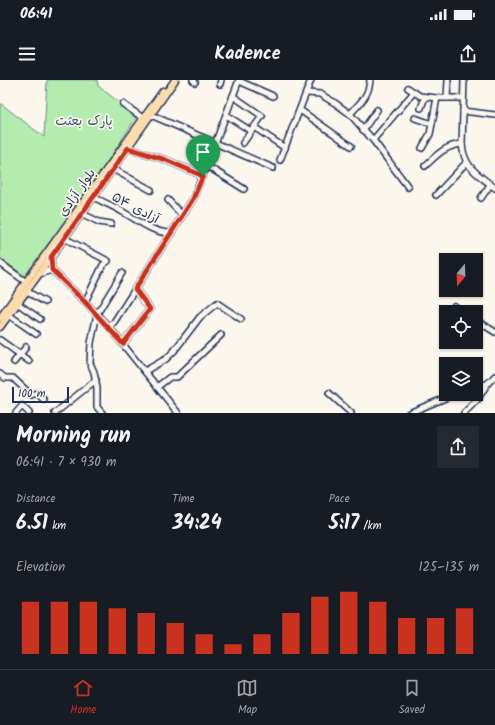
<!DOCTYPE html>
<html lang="en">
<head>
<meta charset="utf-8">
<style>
	body { margin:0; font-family:Kalam,"Playpen Sans Arabic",sans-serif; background:#242831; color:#f1f3f6; height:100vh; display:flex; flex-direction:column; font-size:15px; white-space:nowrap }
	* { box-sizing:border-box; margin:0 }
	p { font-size:13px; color:#9ea1a6 }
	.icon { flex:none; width:22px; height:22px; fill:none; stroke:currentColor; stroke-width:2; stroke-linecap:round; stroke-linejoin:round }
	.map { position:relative; height:333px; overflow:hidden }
	.panel { display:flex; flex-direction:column; background:#171b24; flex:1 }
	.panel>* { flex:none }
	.needle { width:26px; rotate:199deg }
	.buttons { position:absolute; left:439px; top:173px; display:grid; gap:8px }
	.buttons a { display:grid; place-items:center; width:44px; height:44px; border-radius:0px; background:#171b24; box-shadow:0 1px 3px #0004; font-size:20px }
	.scale { position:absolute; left:12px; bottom:10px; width:57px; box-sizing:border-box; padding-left:4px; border:2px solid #1b2f5e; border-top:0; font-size:11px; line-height:14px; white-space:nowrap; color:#1b2f5e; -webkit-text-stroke:3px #fbf7ec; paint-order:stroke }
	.pin { position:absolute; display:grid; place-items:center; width:34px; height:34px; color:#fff; margin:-41px -17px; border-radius:50% 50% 50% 0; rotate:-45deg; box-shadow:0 0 4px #0007 }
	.pin .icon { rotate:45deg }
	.round { display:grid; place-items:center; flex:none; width:42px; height:42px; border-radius:0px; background:#242831 }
	.headline { display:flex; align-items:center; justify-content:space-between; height:68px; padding:0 16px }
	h1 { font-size:22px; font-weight:700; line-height:30px }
	.figures { display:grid; grid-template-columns:repeat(3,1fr); gap:6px; height:68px; padding:4px 16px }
	.figures div { display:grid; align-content:center }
	.figures b { font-size:20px; font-weight:700 }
	.figures small { font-size:11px; font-weight:400 }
	.figures p { font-size:11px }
	.chart { height:112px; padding:8px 16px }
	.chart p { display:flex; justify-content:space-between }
	.chart svg { width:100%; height:72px; margin-top:4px; stroke:#c8321e; stroke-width:6 }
	.status { display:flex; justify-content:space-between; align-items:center; height:28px; padding:0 20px; background:#171b24; direction:ltr }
	.status svg { height:11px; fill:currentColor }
	header { display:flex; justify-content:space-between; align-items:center; height:52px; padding:0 16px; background:#171b24; font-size:18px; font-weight:700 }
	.dock { display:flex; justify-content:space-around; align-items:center; height:56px; border-top:1px solid #363941; background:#171b24; font-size:11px; color:#9ea1a6 }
	.dock a { display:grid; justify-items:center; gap:2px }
	.dock .current { color:#c8321e }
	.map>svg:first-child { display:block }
	.green { fill:#b4ecaf; stroke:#688e86 }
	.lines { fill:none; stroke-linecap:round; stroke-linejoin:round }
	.minor-casing { stroke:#1b2f5e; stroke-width:8 }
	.major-casing { stroke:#1b2f5e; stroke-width:9 }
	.minor { stroke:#fbf7ec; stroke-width:5 }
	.major { stroke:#fcdcac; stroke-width:6 }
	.route-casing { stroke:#fff; stroke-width:8 }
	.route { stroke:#c8321e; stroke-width:5 }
	.labels { text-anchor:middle; stroke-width:3.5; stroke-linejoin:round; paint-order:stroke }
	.park-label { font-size:13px; fill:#3a556e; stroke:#fbf7ec }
	.street-label { font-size:13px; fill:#1b2f5e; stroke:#fbf7ec }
</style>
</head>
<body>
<div class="status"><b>06:41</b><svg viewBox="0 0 49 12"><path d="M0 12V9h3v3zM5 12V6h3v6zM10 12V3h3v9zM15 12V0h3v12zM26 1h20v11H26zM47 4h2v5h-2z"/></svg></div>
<header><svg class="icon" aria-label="menu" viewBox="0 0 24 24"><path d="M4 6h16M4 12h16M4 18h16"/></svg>Kadence<svg class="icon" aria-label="share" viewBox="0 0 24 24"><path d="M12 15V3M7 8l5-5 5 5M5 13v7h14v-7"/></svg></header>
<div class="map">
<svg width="495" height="333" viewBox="0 0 495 333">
	<rect width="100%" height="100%" fill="#fbf7ec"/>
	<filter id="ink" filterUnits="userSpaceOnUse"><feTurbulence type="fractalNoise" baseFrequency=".025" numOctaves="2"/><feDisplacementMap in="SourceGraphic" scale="8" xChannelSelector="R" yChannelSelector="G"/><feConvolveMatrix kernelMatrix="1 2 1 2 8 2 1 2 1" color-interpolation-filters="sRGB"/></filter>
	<g filter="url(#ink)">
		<path class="green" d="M47 0H97L98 6 137 36 100 94 27 198 0 178V23L44 57Z"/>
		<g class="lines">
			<g class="minor-casing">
				<g id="minor">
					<path d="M193 0 195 2"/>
					<path d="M464 0 462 64C464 88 478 94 495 108"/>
					<path d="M239 1 273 16"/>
					<path d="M220 4 221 0"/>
					<path d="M408 8 420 16 437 18H463"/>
					<path d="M307 13 320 14 335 23 350 34 373 60 414 12"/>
					<path d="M233 16 262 36 243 63"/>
					<path d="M447 18 448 0"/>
					<path d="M123 24 143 38"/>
					<path d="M421 28 425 17"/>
					<path d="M300 30 351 66"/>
					<path d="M463 31 495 35"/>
					<path d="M350 34C360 23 369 16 370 0"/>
					<path d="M151 35 273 88"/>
					<path d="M226 35 251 51"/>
					<path d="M415 38 432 44"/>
					<path d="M254 47 285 68"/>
					<path d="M363 50 377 30"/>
					<path d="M373 60 408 107"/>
					<path d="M128 68 166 80 203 96"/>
					<path d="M422 68 430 54 437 18"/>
					<path d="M280 80 311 0"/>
					<path d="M207 86 244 109"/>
					<path d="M425 86C437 75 444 66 462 64"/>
					<path d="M113 89 151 110"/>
					<path d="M436 115 466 83"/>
					<path d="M93 117C103 122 113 126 123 132 139 141 153 153 171 153"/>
					<path d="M481 118 490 105"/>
					<path d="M168 120 182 135"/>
					<path d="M81 133 99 142 111 144"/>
					<path d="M64 158 108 181 103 185 85 222"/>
					<path d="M51 177 52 190"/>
					<path d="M0 183 26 202"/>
					<path d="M52 190 85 222 109 247 178 333"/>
					<path d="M39 194 52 190"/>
					<path d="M26 211 45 222"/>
					<path d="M17 223 40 239"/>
					<path d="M454 226 464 232"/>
					<path d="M9 235 36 254"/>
					<path d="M476 240 495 252"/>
					<path d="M109 247 114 242 193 119 215 64 239 0"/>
					<path d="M0 260 29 281"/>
					<path d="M123 264 150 229 135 209"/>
					<path d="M14 282 26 267"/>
					<path d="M145 291 166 279 174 271 200 237 217 223 241 239"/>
					<path d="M0 294 5 298H13L31 315 37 313 44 320"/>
					<path d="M476 306 487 304"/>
					<path d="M157 307 170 297H177L221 255"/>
					<path d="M329 313 351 333"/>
					<path d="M16 333 22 326 29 333"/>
					<path d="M55 333 96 300"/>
					<path d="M102 333 97 327V308L94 292 90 283 91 263 97 234 122 193"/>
					<path d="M409 333 455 314"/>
					<path d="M464 333 478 319 487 304 495 296"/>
				</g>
			</g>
			<g class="major-casing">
				<g id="major">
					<path d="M0 238 163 11"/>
					<path d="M0 247 39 194 175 0"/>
				</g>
			</g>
			<use href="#minor" class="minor"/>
			<use href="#major" class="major"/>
		</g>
	</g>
	<g class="lines" filter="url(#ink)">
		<g class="route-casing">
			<path id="route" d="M128 68 166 80 203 96 193 119 135 209 150 229 123 264 85 222 52 190 51 177Z"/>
		</g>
		<use href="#route" class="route"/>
	</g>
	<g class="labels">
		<g class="park-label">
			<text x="84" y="45">پارک بعثت</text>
		</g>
		<g class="street-label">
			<text transform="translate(76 112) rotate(-55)" y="5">بلوار آزادی</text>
			<text transform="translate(136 127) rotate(28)" y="5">آزادی ۵۴</text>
		</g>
	</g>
</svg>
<div class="buttons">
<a><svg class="needle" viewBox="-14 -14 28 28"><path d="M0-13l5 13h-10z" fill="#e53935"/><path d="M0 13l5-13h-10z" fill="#9ea1a6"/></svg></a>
<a><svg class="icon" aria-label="locate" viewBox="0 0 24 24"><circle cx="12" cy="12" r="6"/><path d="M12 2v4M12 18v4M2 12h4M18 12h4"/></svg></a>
<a><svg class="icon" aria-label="layers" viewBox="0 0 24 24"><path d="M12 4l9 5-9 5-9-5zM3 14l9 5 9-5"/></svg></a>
</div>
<div class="scale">100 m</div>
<div class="pin" style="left:203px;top:96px;background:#1e9e55"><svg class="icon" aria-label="arrive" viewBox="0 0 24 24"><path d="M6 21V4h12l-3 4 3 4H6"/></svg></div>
</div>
<section class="panel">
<div class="headline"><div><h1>Morning run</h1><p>06:41 · 7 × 930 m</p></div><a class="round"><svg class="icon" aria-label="share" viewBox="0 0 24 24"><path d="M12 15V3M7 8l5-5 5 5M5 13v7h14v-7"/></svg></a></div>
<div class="figures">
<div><p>Distance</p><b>6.51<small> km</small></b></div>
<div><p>Time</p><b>34:24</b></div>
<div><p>Pace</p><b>5:17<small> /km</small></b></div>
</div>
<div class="chart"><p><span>Elevation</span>125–135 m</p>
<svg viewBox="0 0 160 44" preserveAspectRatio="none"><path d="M5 44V12M15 44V12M25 44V12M35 44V16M45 44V19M55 44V25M65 44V32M75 44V38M85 44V32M95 44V19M105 44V9M115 44V6M125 44V12M135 44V22M145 44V22M155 44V16"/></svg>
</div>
</section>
<nav class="dock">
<a class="current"><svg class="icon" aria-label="home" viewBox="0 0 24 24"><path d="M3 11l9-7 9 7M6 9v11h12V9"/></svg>Home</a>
<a><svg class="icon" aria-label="map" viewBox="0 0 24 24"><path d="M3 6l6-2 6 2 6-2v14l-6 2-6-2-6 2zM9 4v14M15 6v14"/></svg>Map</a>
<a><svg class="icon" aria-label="saved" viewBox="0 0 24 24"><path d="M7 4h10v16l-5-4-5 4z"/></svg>Saved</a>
</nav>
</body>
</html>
